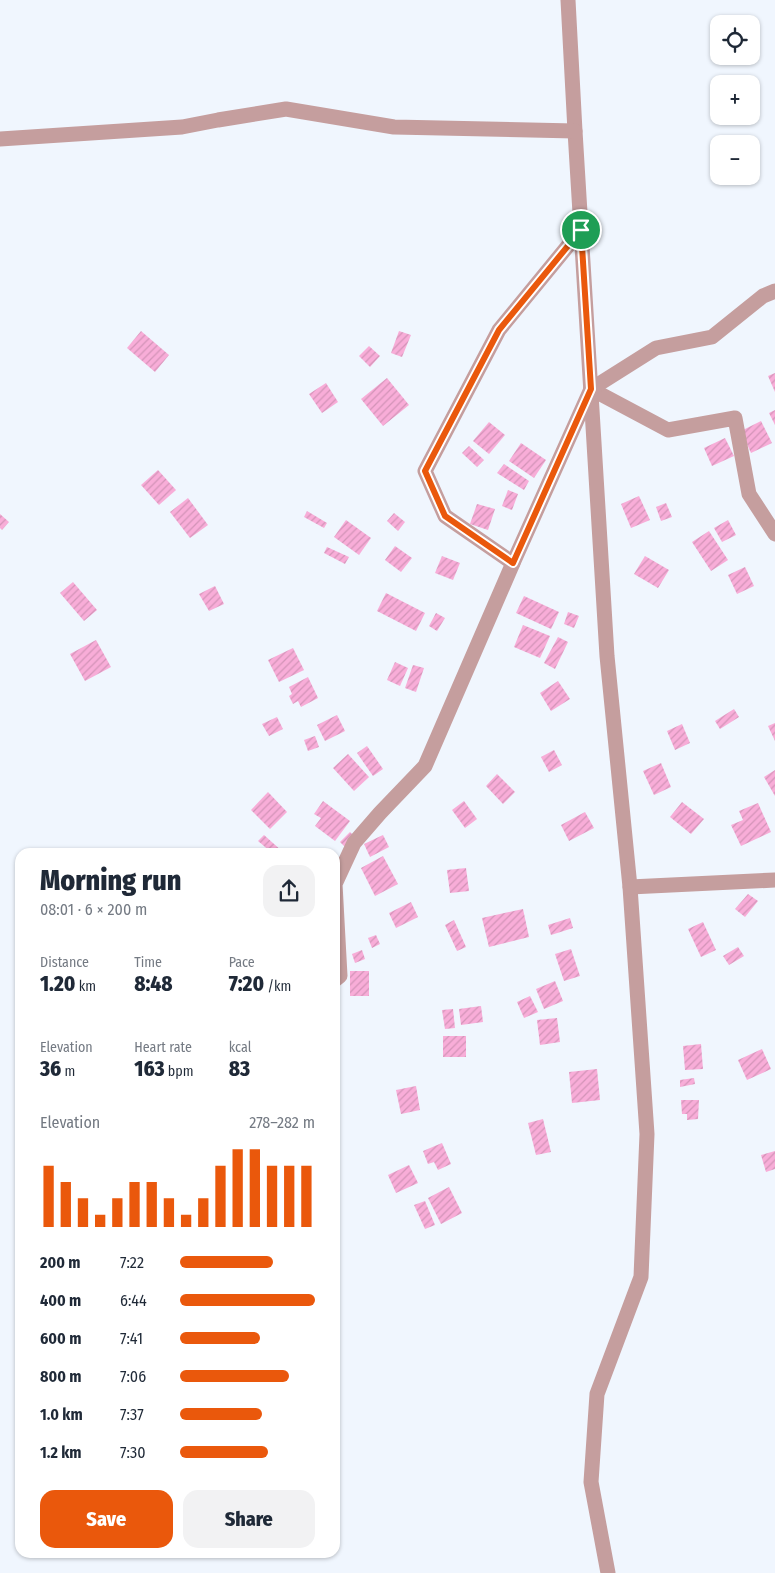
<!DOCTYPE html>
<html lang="en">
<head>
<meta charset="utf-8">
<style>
	body { margin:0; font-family:"Fira Sans Condensed",sans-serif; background:#f2f2f3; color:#1f2937; height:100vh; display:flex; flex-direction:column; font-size:19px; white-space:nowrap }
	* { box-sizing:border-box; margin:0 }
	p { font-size:16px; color:#747a83 }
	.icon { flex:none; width:28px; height:28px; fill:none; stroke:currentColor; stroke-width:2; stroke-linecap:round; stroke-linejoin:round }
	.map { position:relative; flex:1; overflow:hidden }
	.details { position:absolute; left:15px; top:848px; width:325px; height:710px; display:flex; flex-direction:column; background:#fff; border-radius:15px; box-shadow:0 1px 4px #0004 }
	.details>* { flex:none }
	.buttons { position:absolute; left:710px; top:15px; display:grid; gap:10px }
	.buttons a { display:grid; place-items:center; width:50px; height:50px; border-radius:10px; background:#fff; box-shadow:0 1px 4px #0004; font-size:25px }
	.pin { position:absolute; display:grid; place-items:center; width:42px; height:42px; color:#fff; margin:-21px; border:2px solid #fff; border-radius:50%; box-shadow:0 1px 5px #0007 }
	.round { display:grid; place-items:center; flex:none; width:52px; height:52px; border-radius:15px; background:#f2f2f3 }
	.head { display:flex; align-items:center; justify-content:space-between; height:85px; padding:0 25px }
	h1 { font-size:28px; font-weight:800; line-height:38px }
	.stats { display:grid; grid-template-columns:repeat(3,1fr); gap:8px; height:85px; padding:5px 25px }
	.stats div { display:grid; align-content:center }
	.stats b { font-size:21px; font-weight:800 }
	.stats small { font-size:14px; font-weight:400 }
	.stats p { font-size:14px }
	.chart { height:140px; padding:10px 25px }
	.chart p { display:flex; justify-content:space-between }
	.chart svg { width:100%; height:90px; margin-top:5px; stroke:#ea580c; stroke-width:6 }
	.primary-button { display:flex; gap:10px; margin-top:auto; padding:10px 25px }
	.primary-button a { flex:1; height:58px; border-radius:15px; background:#ea580c; color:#fff; font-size:20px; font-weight:800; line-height:58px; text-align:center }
	.primary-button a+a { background:#f2f2f3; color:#1f2937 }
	ul { padding:0 25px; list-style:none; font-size:16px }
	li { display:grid; grid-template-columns:80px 60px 1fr; align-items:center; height:38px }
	li i { height:12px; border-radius:6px; background:#ea580c }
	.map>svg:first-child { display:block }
	.building { fill:url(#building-hatch) }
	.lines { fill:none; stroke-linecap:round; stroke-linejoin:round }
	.minor { stroke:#c59e9e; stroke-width:15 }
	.route-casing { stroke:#fff; stroke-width:10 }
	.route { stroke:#ea580c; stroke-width:6 }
</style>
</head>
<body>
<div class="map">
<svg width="775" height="1573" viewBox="0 0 775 1573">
	<defs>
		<pattern id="building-hatch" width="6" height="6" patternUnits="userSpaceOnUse" patternTransform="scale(1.25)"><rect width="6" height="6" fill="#f8add8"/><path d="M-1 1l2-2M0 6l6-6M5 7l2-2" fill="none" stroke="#d394b8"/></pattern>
	</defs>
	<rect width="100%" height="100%" fill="#f0f6fe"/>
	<g class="building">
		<path d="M141 331 169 355 155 372 127 348Z"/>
		<path d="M399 331 411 335 402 357 391 353Z"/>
		<path d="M369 346 380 356 370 367 359 356Z"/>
		<path d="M775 373V392L768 376Z"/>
		<path d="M387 378 409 405 383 426 361 399Z"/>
		<path d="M326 383 338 402 322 413 309 394Z"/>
		<path d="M775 410V425L769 413Z"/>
		<path d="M761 421 772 443 751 453 741 431Z"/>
		<path d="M489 422 505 435 489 454 473 441Z"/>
		<path d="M725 438 734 456 712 466 704 448Z"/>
		<path d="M521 443 546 460 534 478 509 461Z"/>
		<path d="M469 446 484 460 477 467 462 453Z"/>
		<path d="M504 464 529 481 524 490 497 473Z"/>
		<path d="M158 470 176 490 159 505 141 485Z"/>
		<path d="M508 490 518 494 512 510 502 506Z"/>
		<path d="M639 496 650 520 631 528 621 504Z"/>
		<path d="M188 498 208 525 190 538 170 512Z"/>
		<path d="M666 503 672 517 661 521 656 507Z"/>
		<path d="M477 504 495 509 488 530 470 524Z"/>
		<path d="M307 511 327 523 324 528 304 517Z"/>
		<path d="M394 513 405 522 398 531 387 521Z"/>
		<path d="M0 514 9 522 2 530 0 528Z"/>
		<path d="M346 520 371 538 359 555 334 537Z"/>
		<path d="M728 520 736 535 722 542 714 528Z"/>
		<path d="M709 531 728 560 711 571 692 542Z"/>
		<path d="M395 546 412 558 401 572 385 560Z"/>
		<path d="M327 547 349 557 345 564 324 553Z"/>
		<path d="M442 556 460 563 453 580 435 573Z"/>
		<path d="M645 556 669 570 658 588 634 574Z"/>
		<path d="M745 567 754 586 737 594 728 575Z"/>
		<path d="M73 582 97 610 84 621 60 593Z"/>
		<path d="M215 586 224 604 209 611 199 594Z"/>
		<path d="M386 593 425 613 416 631 377 611Z"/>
		<path d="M524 596 559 612 551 629 516 613Z"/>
		<path d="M568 612 579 616 574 628 564 624Z"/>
		<path d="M436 613 445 618 437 631 429 626Z"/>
		<path d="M523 625 550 636 540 658 514 647Z"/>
		<path d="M558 637 568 642 555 669 544 663Z"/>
		<path d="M96 640 111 667 85 681 70 654Z"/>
		<path d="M293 648 304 670 279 682 268 660Z"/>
		<path d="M395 662 408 668 400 686 387 680Z"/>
		<path d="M413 665 424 668 416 692 405 688Z"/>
		<path d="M308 677 318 698 301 707 298 701 293 704 289 696 292 694 289 687Z"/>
		<path d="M558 681 570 699 551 711 540 693Z"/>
		<path d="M734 709 739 717 720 729 715 721Z"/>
		<path d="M337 715 345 731 325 741 317 725Z"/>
		<path d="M277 717 283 729 269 736 262 724Z"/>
		<path d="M775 723V741L768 726Z"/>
		<path d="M682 724 690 743 675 750 667 731Z"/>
		<path d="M315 736 319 747 308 751 304 740Z"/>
		<path d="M367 746 383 769 373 776 357 753Z"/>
		<path d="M554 750 562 765 549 772 541 757Z"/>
		<path d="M348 754 369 777 354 791 333 768Z"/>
		<path d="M661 763 671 787 654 795 643 771Z"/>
		<path d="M775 770V796L764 777Z"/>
		<path d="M497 774 515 792 503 804 486 786Z"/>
		<path d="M268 792 287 812 270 829 251 810Z"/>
		<path d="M323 801 350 821 335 841 315 826 321 818 314 814Z"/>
		<path d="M464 801 477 819 465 828 452 810Z"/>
		<path d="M682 802 704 819 691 834 670 817Z"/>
		<path d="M758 803 771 832 741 846 731 825 743 820 739 811Z"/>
		<path d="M585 812 594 828 569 841 561 825Z"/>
		<path d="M350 832 355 837 345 847 340 842Z"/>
		<path d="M264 835 283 852H271L258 841Z"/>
		<path d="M383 835 389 847 370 857 364 844Z"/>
		<path d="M383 856 398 884 375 896 361 868Z"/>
		<path d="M466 868 469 891 450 893 447 870Z"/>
		<path d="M748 894 758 901 745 917 735 909Z"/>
		<path d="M411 902 418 917 396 928 389 913Z"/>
		<path d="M523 909 529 937 489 947 482 918Z"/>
		<path d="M570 918 573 928 551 935 548 925Z"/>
		<path d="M454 920 466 947 457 951 445 925Z"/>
		<path d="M703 922 716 950 701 957 688 929Z"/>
		<path d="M376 935 380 944 372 948 368 938Z"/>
		<path d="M738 947 744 956 729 965 723 956Z"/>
		<path d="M571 949 580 976 564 981 555 954Z"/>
		<path d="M362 950 365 959 355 963 352 954Z"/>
		<rect x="350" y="971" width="19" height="25"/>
		<path d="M555 981 563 1001 544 1009 536 989Z"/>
		<path d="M530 996 538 1012 524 1018 517 1002Z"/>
		<path d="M481 1006 483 1022 461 1025 459 1009Z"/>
		<path d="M453 1009 455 1028 445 1029 442 1010Z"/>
		<path d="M557 1018 560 1042 540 1045 537 1020Z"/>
		<rect x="443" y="1036" width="23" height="21"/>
		<path d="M701 1044 703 1069 685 1070 683 1046Z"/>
		<path d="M762 1049 771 1069 747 1080 738 1060Z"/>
		<path d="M597 1069 600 1100 572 1103 569 1072Z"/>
		<path d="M694 1078 695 1084 680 1087V1080Z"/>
		<path d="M416 1086 420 1110 401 1114 396 1090Z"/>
		<path d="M681 1100H699L698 1119 687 1120V1114H682Z"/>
		<path d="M543 1119 551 1152 536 1155 528 1123Z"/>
		<path d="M442 1143 451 1164 438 1170 434 1162 428 1164 423 1151Z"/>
		<path d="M775 1151V1169L766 1172 761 1155Z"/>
		<path d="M409 1165 418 1183 396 1193 388 1175Z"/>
		<path d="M449 1187 462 1213 441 1224 428 1198Z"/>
		<path d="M425 1201 435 1225 425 1229 414 1205Z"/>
	</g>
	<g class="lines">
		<g class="minor">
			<path d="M568 0 575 131 607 656 630 887 647 1134 641 1277 597 1394 591 1482 608 1573"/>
			<path d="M0 139 182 127 218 120 286 109 394 127 575 131"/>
			<path d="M591 389 668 430 735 418 749 494 775 534"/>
			<path d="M513 563 445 516 425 471 499 330 581 230"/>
			<path d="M630 887 775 880"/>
			<path d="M335 980 340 976 335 884 354 843 380 813 425 766 513 563 591 389 656 348 712 337 763 296 775 291"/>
		</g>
	</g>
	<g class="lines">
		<g class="route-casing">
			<path id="route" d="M581 230 591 389 513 563 445 516 425 471 499 330Z"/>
		</g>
		<use href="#route" class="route"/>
	</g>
</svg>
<div class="buttons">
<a><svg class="icon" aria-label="locate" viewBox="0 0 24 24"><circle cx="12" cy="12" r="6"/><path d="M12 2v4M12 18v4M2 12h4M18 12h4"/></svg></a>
<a>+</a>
<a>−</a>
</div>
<div class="pin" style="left:581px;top:230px;background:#1e9e55"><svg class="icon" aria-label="arrive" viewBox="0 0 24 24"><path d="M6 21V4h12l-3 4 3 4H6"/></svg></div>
<section class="details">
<div class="head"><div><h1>Morning run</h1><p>08:01 · 6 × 200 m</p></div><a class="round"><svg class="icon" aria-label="share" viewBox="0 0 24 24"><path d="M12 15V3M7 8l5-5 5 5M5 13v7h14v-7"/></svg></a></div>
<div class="stats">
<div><p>Distance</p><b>1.20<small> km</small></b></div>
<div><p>Time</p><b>8:48</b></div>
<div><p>Pace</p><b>7:20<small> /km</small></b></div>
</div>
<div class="stats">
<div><p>Elevation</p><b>36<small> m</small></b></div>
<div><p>Heart rate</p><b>163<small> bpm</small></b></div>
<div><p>kcal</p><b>83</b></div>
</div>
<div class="chart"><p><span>Elevation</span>278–282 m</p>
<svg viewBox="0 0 160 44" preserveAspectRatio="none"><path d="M5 44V14M15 44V22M25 44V30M35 44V38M45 44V30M55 44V22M65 44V22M75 44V30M85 44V38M95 44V30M105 44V14M115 44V6M125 44V6M135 44V14M145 44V14M155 44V14"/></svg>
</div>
<ul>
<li><b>200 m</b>7:22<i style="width:69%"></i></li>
<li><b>400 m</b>6:44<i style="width:100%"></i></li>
<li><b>600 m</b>7:41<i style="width:59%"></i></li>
<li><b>800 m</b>7:06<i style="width:81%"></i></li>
<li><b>1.0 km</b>7:37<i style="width:61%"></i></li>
<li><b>1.2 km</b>7:30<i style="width:65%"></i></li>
</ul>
<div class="primary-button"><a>Save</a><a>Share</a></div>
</section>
</div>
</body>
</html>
